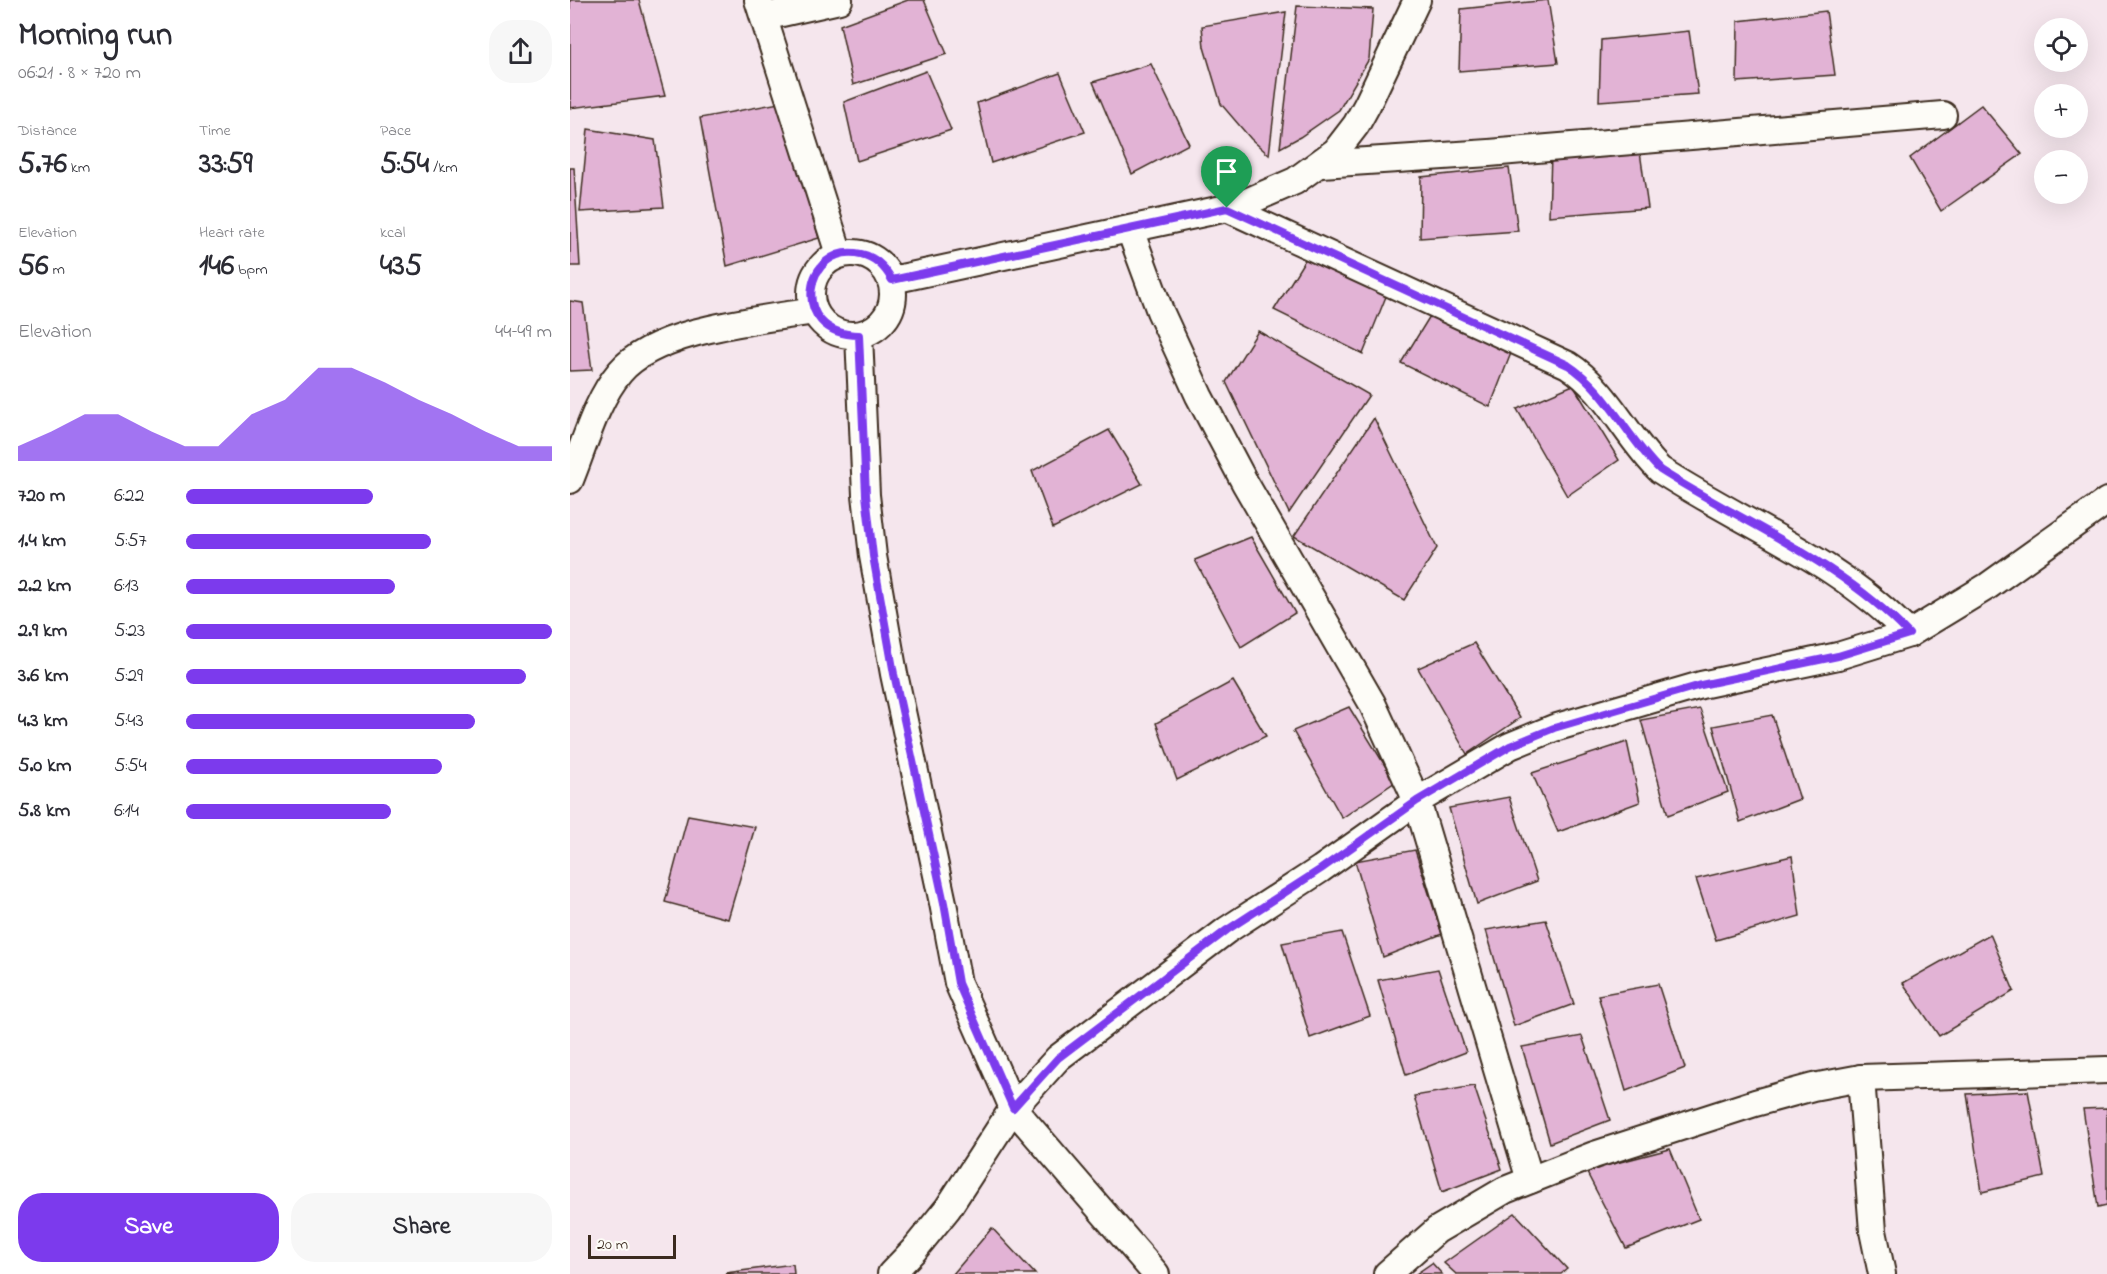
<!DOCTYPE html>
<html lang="en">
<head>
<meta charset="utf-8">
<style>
	body { margin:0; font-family:"Indie Flower",sans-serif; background:#f7f7f7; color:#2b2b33; height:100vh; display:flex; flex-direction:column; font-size:22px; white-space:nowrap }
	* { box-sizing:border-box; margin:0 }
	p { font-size:20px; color:#7c7c81 }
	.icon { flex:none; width:33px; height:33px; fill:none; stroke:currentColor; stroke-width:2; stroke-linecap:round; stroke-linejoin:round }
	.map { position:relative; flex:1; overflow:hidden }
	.panel { display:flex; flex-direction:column; background:#fff; width:570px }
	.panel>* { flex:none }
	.buttons { position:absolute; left:1464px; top:18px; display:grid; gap:12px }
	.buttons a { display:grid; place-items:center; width:54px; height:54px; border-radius:50%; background:#fff; box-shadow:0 6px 24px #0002; font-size:30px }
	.scale { position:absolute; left:18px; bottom:15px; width:88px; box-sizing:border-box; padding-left:6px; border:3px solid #3b2a1e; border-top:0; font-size:16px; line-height:21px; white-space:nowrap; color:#3b2a1e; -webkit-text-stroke:4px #fdfcf7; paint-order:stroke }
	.pin { position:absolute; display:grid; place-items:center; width:51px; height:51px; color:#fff; margin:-62px -26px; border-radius:50% 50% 50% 0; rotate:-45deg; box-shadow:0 0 6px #0007 }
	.pin .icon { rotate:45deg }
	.round { display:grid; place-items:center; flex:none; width:63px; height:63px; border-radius:24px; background:#f7f7f7 }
	.head { display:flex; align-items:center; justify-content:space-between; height:102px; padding:0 18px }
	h1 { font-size:33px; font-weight:800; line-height:45px }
	.figures { display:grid; grid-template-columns:repeat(3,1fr); gap:9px; height:102px; padding:6px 18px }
	.figures div { display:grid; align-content:center }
	.figures b { font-size:30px; font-weight:800 }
	.figures small { font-size:16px; font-weight:400 }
	.figures p { font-size:16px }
	.chart { height:168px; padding:12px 18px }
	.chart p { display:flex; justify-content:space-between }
	.chart svg { width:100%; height:108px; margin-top:6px; fill:#7c3aed; opacity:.7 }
	.primary-button { display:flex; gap:12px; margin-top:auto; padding:12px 18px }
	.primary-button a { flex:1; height:69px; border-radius:24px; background:#7c3aed; color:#fff; font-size:24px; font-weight:800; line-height:69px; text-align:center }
	.primary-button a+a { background:#f7f7f7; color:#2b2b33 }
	ul { padding:0 18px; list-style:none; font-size:20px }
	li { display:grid; grid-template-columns:96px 72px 1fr; align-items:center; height:45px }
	li i { height:15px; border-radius:8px; background:#7c3aed }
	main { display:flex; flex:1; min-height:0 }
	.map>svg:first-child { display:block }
	.building { fill:#e2b3d5; stroke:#3b2a1e; stroke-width:1.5 }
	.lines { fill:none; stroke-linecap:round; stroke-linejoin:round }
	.street-casing { stroke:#3b2a1e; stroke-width:30 }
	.street { stroke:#fdfcf7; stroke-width:26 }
	.route-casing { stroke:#fff; stroke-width:12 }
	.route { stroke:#7c3aed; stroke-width:8 }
</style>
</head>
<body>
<main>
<section class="panel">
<div class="head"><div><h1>Morning run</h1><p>06:21 · 8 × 720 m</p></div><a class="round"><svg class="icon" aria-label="share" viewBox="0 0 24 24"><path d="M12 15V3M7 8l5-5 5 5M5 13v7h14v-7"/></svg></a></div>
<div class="figures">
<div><p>Distance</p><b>5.76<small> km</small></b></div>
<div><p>Time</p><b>33:59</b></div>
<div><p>Pace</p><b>5:54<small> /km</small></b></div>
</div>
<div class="figures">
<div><p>Elevation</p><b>56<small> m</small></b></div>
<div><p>Heart rate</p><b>146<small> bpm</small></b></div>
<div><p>kcal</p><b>435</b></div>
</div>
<div class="chart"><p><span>Elevation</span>44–49 m</p>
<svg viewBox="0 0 160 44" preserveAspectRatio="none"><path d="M0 44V38L10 32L20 25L30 25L40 32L50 38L60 38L70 25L80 19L90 6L100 6L110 12L120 19L130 25L140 32L150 38L160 38V44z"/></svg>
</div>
<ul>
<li><b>720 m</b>6:22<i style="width:51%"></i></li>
<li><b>1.4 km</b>5:57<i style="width:67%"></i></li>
<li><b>2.2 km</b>6:13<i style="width:57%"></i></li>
<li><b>2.9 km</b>5:23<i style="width:100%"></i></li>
<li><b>3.6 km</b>5:29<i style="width:93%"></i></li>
<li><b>4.3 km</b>5:43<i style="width:79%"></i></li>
<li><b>5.0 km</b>5:54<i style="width:70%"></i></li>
<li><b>5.8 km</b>6:14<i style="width:56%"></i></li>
</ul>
<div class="primary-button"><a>Save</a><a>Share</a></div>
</section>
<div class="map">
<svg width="1537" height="1274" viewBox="0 0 1537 1274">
	<rect width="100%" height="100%" fill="#f5e6ed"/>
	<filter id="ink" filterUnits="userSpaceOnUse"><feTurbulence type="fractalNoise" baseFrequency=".0167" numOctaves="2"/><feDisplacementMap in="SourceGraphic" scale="12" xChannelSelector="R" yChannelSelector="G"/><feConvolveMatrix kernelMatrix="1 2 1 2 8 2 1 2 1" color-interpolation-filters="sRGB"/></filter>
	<g filter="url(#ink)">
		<g class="building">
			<path d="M0 0H69L95 96 0 108Z"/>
			<path d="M338 0H354L377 54 283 85 270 25Z"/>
			<path d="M978 0 988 63 889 71 891 9Z"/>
			<path d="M727 6 803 9 799 59 769 110 730 137 710 148Z"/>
			<path d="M1256 11 1265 75 1167 82 1168 21Z"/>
			<path d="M716 12 699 155 681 139 651 104 634 47 632 26Z"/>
			<path d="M1119 31 1128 94 1029 101 1031 40Z"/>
			<path d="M581 64 619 144 562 174 523 82Z"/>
			<path d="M356 71 381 130 287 161 274 102Z"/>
			<path d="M490 73 515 132 421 163 407 103Z"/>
			<path d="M209 103 249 238 157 266 130 118Z"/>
			<path d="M1411 105 1452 154 1371 211 1340 158Z"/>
			<path d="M18 129 85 140 94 207 10 212Z"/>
			<path d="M1069 145 1078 208 979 216 981 155Z"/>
			<path d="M0 168H4L10 266H0Z"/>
			<path d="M939 168 948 231 850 238 851 177Z"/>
			<path d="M736 258 817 294 793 354 704 310Z"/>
			<path d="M0 301 13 303 22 370 0 371Z"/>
			<path d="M863 311 943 348 920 407 831 363Z"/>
			<path d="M688 331 799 395 719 513 656 382Z"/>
			<path d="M1003 385 1049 460 997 496 947 409Z"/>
			<path d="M804 418 867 548 834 600 724 536Z"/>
			<path d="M539 430 572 484 483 528 462 471Z"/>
			<path d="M681 537 725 613 671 647 625 560Z"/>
			<path d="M904 643 950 718 897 754 848 668Z"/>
			<path d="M663 681 696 736 607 780 586 723Z"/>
			<path d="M779 707 825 782 772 818 723 731Z"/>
			<path d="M1130 709 1158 792 1098 815 1071 720Z"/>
			<path d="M1202 715 1230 799 1170 822 1143 726Z"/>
			<path d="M1057 742 1070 802 988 832 962 773Z"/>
			<path d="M939 797 967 881 907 904 879 808Z"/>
			<path d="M118 815 185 827 158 919 95 902Z"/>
			<path d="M845 850 872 934 813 957 785 861Z"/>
			<path d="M1222 856 1230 916 1146 940 1126 879Z"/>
			<path d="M976 920 1004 1004 944 1026 916 930Z"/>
			<path d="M772 932 800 1016 740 1038 712 943Z"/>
			<path d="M1420 934 1444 991 1369 1036 1333 983Z"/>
			<path d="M868 969 896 1052 836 1075 808 980Z"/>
			<path d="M1088 984 1115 1068 1056 1091 1028 995Z"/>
			<path d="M1012 1036 1040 1120 980 1143 952 1047Z"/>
			<path d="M904 1086 932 1169 872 1192 844 1096Z"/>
			<path d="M1458 1091 1474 1177 1412 1192 1397 1094Z"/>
			<path d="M1537 1108V1205L1528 1207 1513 1109Z"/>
			<path d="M1100 1149 1129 1219 1056 1248 1016 1171Z"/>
			<path d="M945 1213 997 1269 991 1274H886L874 1263Z"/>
			<path d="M422 1228 465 1274H383Z"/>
			<path d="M862 1263 872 1274H846Z"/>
			<path d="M223 1264 224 1274H156V1273Z"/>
		</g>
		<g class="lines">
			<g class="street-casing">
				<g id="street">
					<path d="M188 0 269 254"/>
					<path d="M194 17 269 0"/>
					<path d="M751 164 919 153 1373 115"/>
					<path d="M657 208 998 365C1037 390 1057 438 1090 470 1173 524 1270 561 1339 634"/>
					<path d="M560 230 590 311 629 396 675 483 802 703 847 801 960 1180"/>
					<circle cx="282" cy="294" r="41"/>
					<path d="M322 280 657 208 679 201 725 181 766 151 786 125 797 105 847 0"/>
					<path d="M289 335 296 495 303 556 324 674 373 903 388 983 443 1108 586 1274"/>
					<path d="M0 480C14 446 26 400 50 372 86 329 190 320 244 311"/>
					<path d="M1291 1078 1303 1231 1312 1274"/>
					<path d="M321 1274 344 1250 378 1208 443 1108 488 1058 657 930 751 869 847 801 940 746 984 728 1131 685 1268 656 1339 634 1418 586 1537 501"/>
					<path d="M817 1274 867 1230 935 1190 1024 1155 1185 1103 1243 1087 1291 1078 1537 1070"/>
				</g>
			</g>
			<use href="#street" class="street"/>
		</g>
	</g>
	<g class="lines" filter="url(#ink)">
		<g class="route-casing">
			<path id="route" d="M657 208 998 365C1037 390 1057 438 1090 470 1173 523 1270 561 1339 634L1268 656 1131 685 984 728 940 746 847 801 751 869 657 930 488 1058 443 1108 388 983 374 903 324 674 303 556 296 495 289 335C217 335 234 241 291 254 305 257 315 267 322 280Z"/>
		</g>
		<use href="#route" class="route"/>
	</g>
</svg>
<div class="buttons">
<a><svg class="icon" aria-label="locate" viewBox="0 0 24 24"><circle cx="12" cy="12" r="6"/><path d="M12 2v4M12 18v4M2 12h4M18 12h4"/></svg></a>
<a>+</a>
<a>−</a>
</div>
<div class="scale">20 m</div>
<div class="pin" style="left:657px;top:208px;background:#1e9e55"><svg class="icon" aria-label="arrive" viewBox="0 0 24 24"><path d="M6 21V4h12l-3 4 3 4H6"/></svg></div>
</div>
</main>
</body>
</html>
